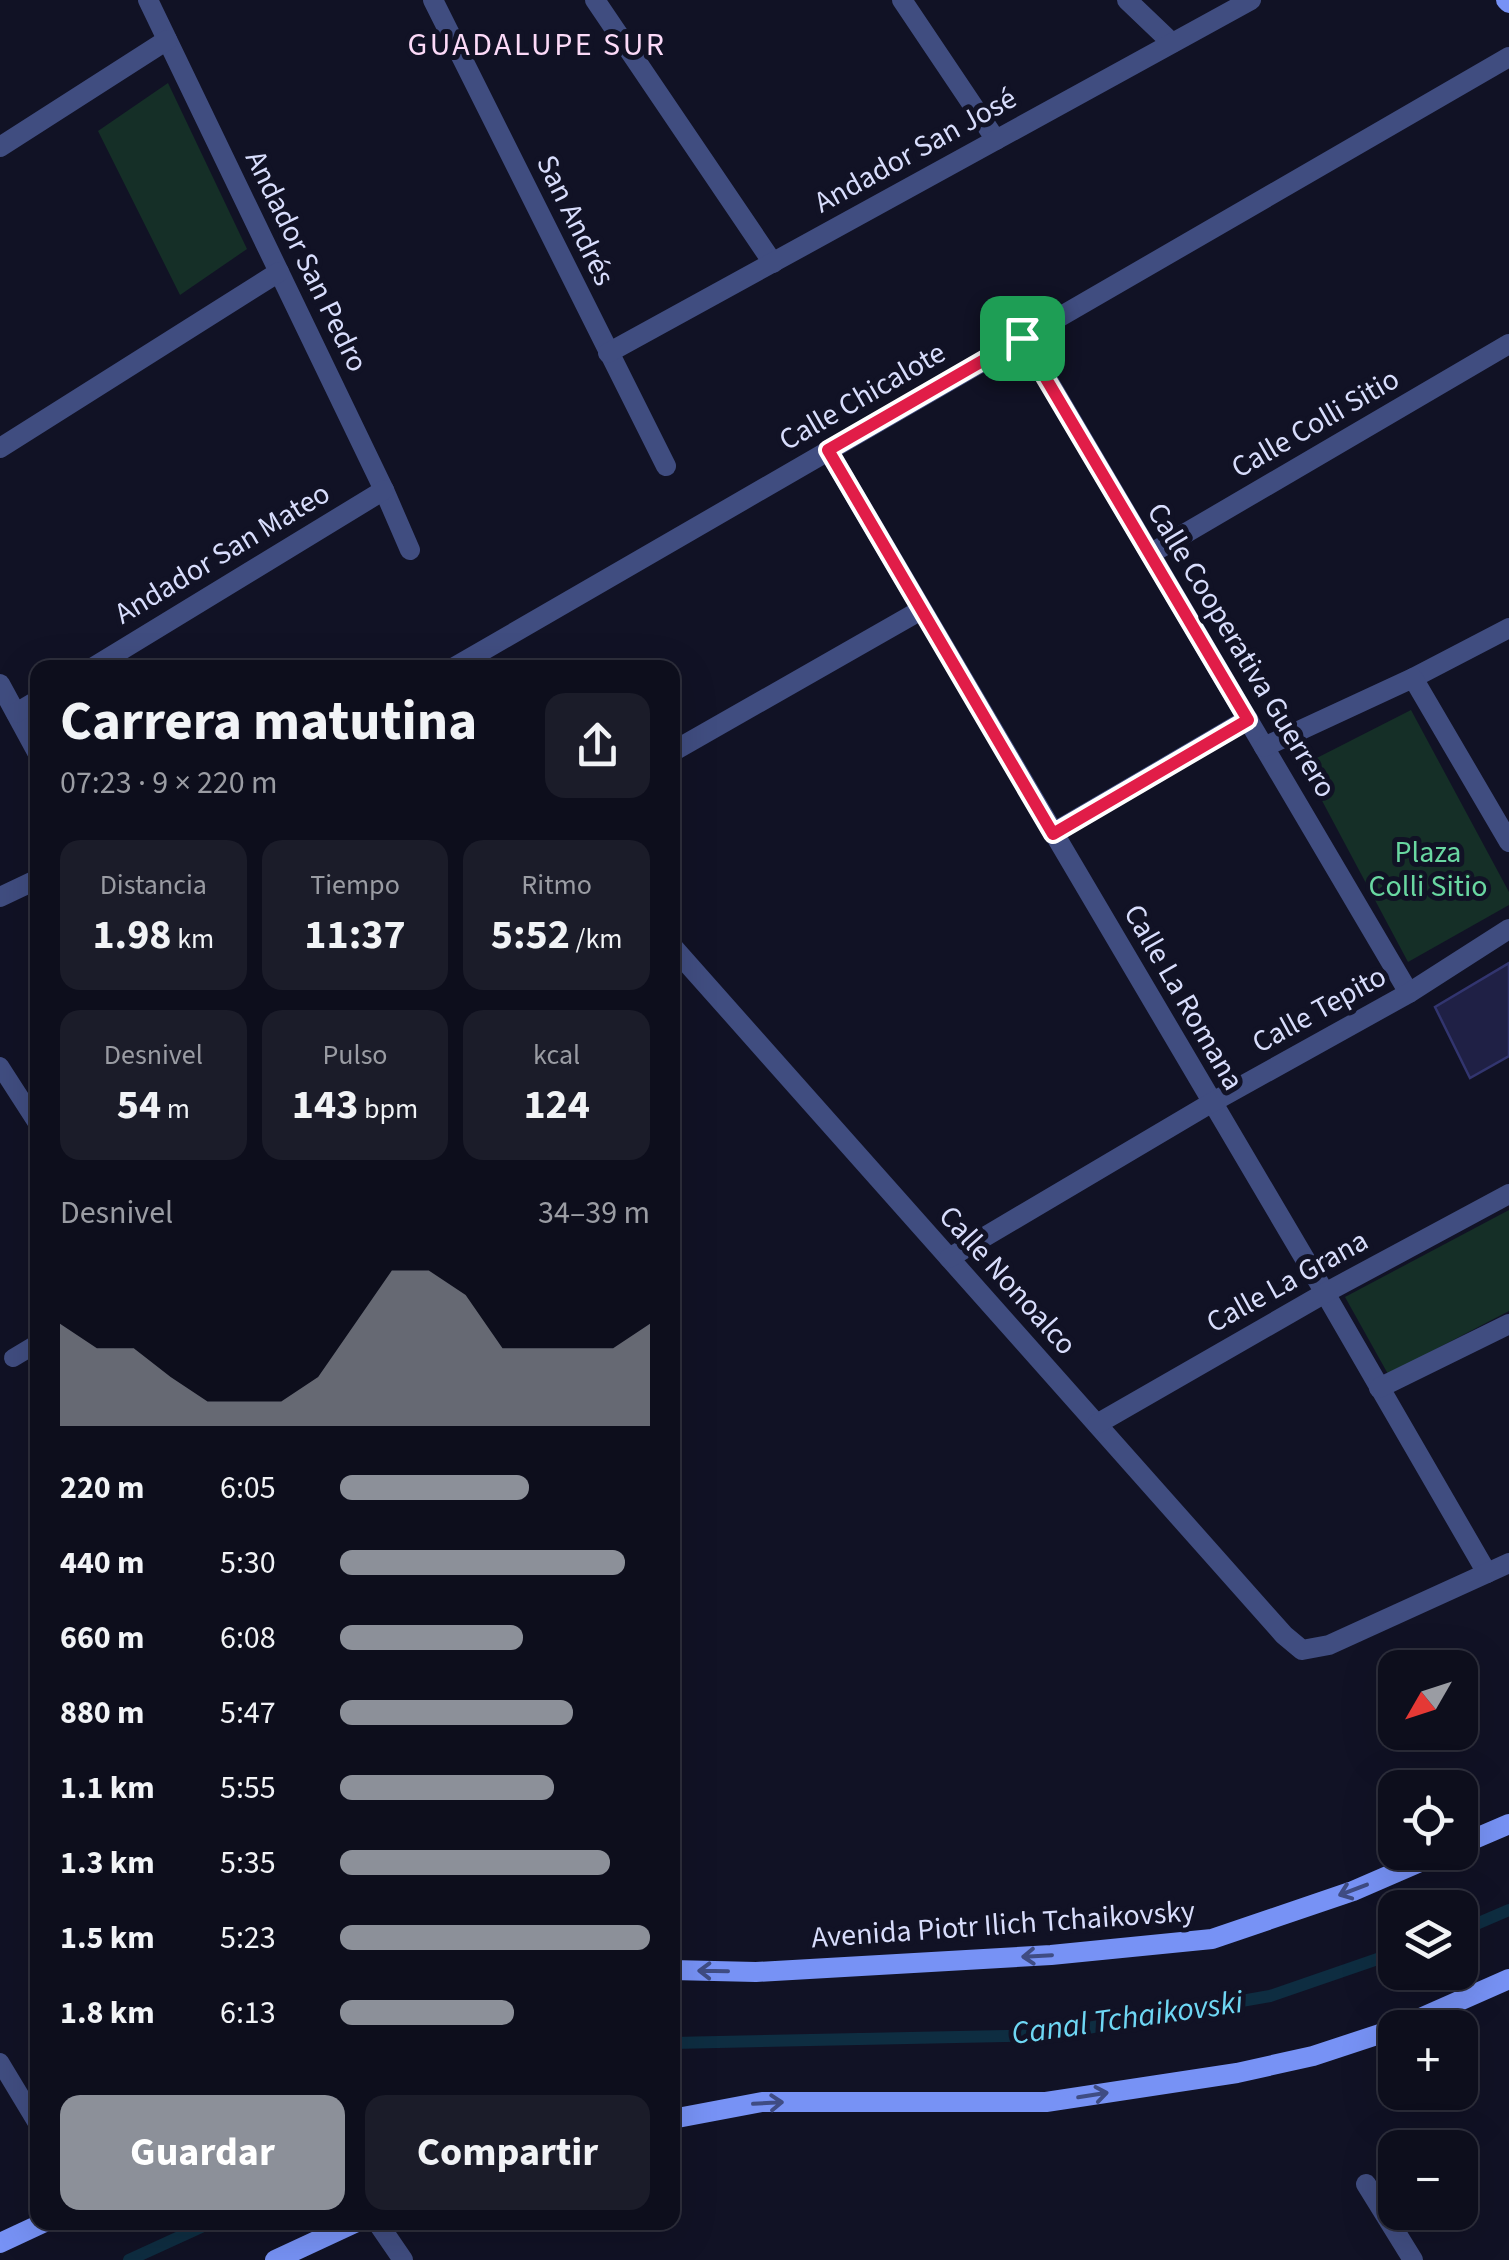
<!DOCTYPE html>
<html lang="es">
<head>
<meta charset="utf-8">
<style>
	body { margin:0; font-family:"Source Sans 3",sans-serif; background:#1b1c29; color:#f1f3f6; height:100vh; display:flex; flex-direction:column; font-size:38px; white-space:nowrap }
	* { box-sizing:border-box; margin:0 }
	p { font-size:32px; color:#9a9ca3 }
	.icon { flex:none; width:55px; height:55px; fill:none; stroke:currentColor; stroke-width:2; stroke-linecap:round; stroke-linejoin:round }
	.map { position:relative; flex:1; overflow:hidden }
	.details { position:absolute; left:30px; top:660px; width:650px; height:1570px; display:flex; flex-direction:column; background:#0d0e1c; border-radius:20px; box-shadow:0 10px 40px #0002,0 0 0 2px #2d2e3b }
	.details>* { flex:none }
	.needle { width:65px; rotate:231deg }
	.buttons { position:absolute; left:1378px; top:1650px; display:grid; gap:20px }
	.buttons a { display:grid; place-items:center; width:100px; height:100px; border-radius:20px; background:#0d0e1c; box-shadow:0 10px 40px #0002,0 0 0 2px #2d2e3b; font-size:50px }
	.pin { position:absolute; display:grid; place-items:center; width:85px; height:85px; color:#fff; margin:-42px; border-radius:20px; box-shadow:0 5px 15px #0006 }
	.round { display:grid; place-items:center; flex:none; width:105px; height:105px; border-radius:20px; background:#1b1c29 }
	.overview { display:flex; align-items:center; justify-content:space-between; height:170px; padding:0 30px }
	h1 { font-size:55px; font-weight:700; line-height:75px }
	.figures { display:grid; grid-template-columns:repeat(3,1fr); gap:15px; height:170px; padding:10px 30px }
	.figures div { display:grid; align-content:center; border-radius:20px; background:#1b1c29; text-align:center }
	.figures b { font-size:42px; font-weight:700 }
	.figures small { font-size:28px; font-weight:400 }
	.figures p { font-size:28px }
	.chart { height:280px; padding:20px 30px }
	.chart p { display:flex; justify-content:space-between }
	.chart svg { width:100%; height:180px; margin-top:10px; fill:#8c9099; opacity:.7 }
	.button { display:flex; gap:20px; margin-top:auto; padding:20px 30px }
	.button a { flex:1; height:115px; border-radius:20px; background:#8c9099; color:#fff; font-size:40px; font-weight:700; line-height:115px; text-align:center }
	.button a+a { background:#1b1c29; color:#f1f3f6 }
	ul { padding:0 30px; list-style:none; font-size:32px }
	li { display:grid; grid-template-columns:160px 120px 1fr; align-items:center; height:75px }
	li i { height:25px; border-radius:12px; background:#8c9099 }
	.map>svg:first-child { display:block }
	.green { fill:#152f27 }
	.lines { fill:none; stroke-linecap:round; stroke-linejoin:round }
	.stream { stroke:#0e2d41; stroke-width:12 }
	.building { fill:#1f2045; stroke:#32356f; stroke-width:2.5 }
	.lane { stroke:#404d80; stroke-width:18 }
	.street { stroke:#404d80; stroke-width:20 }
	.secondary { stroke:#7792f5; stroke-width:20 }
	.oneway { stroke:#3f4c83 }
	.route-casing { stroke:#fff; stroke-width:20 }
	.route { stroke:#e11d48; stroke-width:12 }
	.labels { text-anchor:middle; stroke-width:10; stroke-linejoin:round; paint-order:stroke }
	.street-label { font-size:30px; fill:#d8ddfc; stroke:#111225 }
	.park-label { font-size:30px; fill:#69d7a1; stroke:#111225 }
	.neighbourhood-label { font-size:32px; letter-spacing:2.5px; fill:#fcdaf8; stroke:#111225 }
	.water-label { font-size:32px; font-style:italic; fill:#6ed7f4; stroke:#111225 }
</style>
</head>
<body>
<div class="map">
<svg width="1509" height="2260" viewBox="0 0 1509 2260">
	<rect width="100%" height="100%" fill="#111225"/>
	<g class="green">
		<path d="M168 83 247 249 180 295 98 131Z"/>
		<path d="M1411 710 1509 892V905L1408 962 1303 765Z"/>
		<path d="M1509 1210V1311L1388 1374 1345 1297Z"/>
	</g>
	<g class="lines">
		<g class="stream">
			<path d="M1460 1931 1509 1910"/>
			<path d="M672 2043 1048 2035 1270 1996 1395 1953"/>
			<path d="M129 2260 212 2222"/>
		</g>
	</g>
	<path class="building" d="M1509 963V1056L1470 1078 1435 1007Z"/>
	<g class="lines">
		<g class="lane">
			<path d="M0 1066 38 1125"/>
			<path d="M13 1358 38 1343"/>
			<path d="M0 2062 38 2125"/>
		</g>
		<g class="street">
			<path d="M148 0 384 490 410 550"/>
			<path d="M433 0 666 466"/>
			<path d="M595 0 773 263"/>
			<path d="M902 0 996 140"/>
			<path d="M1127 0 1172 43"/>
			<path d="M0 147 167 40"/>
			<path d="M1023 338 1409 993"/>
			<path d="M608 353 1251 0"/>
			<path d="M0 448 279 272"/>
			<path d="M828 450 1325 1293 1487 1573"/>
			<path d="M1150 554 1509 344"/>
			<path d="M92 668 384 490"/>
			<path d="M453 668 1509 57"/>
			<path d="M1413 678 1509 628"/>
			<path d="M0 684 38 754"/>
			<path d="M16 713 38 700"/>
			<path d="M1264 747 1413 678 1509 842"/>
			<path d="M672 752 921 610"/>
			<path d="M1053 833 1248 719"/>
			<path d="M0 897 38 879"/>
			<path d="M672 946 1284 1635 1302 1650 1329 1645 1509 1563"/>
			<path d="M949 1258 1211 1103 1409 993 1509 929"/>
			<path d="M1379 1388 1509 1324"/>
			<path d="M1097 1424 1325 1293 1509 1194"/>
			<path d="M1366 2184 1413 2260"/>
			<path d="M377 2222 403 2260"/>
		</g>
		<g class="secondary">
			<path d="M1506 0 1509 3"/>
			<path d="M1460 1845 1509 1824"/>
			<path d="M672 1970 756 1972 1051 1955 1212 1939 1353 1891 1443 1852"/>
			<path d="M1398 2028 1509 1979"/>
			<path d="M672 2119 762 2102H1046L1237 2073 1313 2056 1395 2029"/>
			<path d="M0 2243 45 2222"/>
			<path d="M275 2260 357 2222"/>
		</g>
	</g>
	<defs><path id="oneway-shaft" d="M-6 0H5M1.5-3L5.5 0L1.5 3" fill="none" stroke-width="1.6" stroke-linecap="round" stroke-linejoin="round" transform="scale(2.5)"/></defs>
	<g class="oneway">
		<use href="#oneway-shaft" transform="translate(1353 1890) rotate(159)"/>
		<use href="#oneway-shaft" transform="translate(1037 1956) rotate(177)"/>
		<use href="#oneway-shaft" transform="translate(713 1971) rotate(-179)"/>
		<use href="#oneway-shaft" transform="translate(1093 2095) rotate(-9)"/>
		<use href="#oneway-shaft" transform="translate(768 2103) rotate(-3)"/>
	</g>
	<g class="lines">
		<g class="route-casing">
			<path id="route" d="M1022 338 1248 720 1053 834 828 450Z"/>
		</g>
		<use href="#route" class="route"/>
	</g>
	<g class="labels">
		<g class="street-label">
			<text transform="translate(915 150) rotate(-29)" y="10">Andador San José</text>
			<text transform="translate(576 220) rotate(64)" y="10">San Andrés</text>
			<text transform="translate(307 261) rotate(64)" y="10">Andador San Pedro</text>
			<text transform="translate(862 396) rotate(-30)" y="10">Calle Chicalote</text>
			<text transform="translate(1315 423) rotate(-30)" y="10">Calle Colli Sitio</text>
			<text transform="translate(222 553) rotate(-31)" y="10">Andador San Mateo</text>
			<text transform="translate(1242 650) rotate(59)" y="10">Calle Cooperativa Guerrero</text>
			<text transform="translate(1184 997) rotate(60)" y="10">Calle La Romana</text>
			<text transform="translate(1319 1009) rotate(-29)" y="10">Calle Tepito</text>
			<text transform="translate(1008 1280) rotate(48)" y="10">Calle Nonoalco</text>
			<text transform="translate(1287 1281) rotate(-29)" y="10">Calle La Grana</text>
			<text transform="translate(1003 1924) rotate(-4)" y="10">Avenida Piotr Ilich Tchaikovsky</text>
		</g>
		<g class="park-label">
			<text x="1428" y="862">Plaza<tspan x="1428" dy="34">Colli Sitio</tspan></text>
		</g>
		<g class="neighbourhood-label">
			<text x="537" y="55">GUADALUPE SUR</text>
		</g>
		<g class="water-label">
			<text transform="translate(1127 2017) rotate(-8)" y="11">Canal Tchaikovski</text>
		</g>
	</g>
</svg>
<div class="buttons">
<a><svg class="needle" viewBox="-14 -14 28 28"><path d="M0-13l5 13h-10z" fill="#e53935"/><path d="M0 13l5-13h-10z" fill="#9a9ca3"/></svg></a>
<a><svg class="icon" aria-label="locate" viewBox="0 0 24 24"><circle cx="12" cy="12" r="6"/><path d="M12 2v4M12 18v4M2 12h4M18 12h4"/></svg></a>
<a><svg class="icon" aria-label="layers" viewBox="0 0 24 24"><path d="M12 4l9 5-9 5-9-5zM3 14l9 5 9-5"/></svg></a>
<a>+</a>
<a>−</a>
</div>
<div class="pin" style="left:1022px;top:338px;background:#1e9e55"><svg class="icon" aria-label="arrive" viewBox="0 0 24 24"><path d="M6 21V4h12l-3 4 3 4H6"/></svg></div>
<section class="details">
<div class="overview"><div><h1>Carrera matutina</h1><p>07:23 · 9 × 220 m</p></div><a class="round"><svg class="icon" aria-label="share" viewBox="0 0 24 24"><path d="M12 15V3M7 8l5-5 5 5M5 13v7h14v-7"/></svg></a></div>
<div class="figures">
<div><p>Distancia</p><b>1.98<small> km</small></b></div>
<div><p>Tiempo</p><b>11:37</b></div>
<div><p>Ritmo</p><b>5:52<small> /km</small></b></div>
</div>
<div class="figures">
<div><p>Desnivel</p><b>54<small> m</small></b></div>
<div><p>Pulso</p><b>143<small> bpm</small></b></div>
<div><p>kcal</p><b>124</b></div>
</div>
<div class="chart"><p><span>Desnivel</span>34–39 m</p>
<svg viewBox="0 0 160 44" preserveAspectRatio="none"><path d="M0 44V19L10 25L20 25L30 32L40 38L50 38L60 38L70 32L80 19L90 6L100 6L110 12L120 25L130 25L140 25L150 25L160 19V44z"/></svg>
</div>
<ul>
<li><b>220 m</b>6:05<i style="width:61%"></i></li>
<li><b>440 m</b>5:30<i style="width:92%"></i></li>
<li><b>660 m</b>6:08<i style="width:59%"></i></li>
<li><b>880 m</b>5:47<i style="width:75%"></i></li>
<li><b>1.1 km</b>5:55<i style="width:69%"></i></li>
<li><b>1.3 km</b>5:35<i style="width:87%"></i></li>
<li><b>1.5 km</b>5:23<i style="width:100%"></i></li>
<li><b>1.8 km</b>6:13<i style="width:56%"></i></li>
</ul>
<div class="button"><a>Guardar</a><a>Compartir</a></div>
</section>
</div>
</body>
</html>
